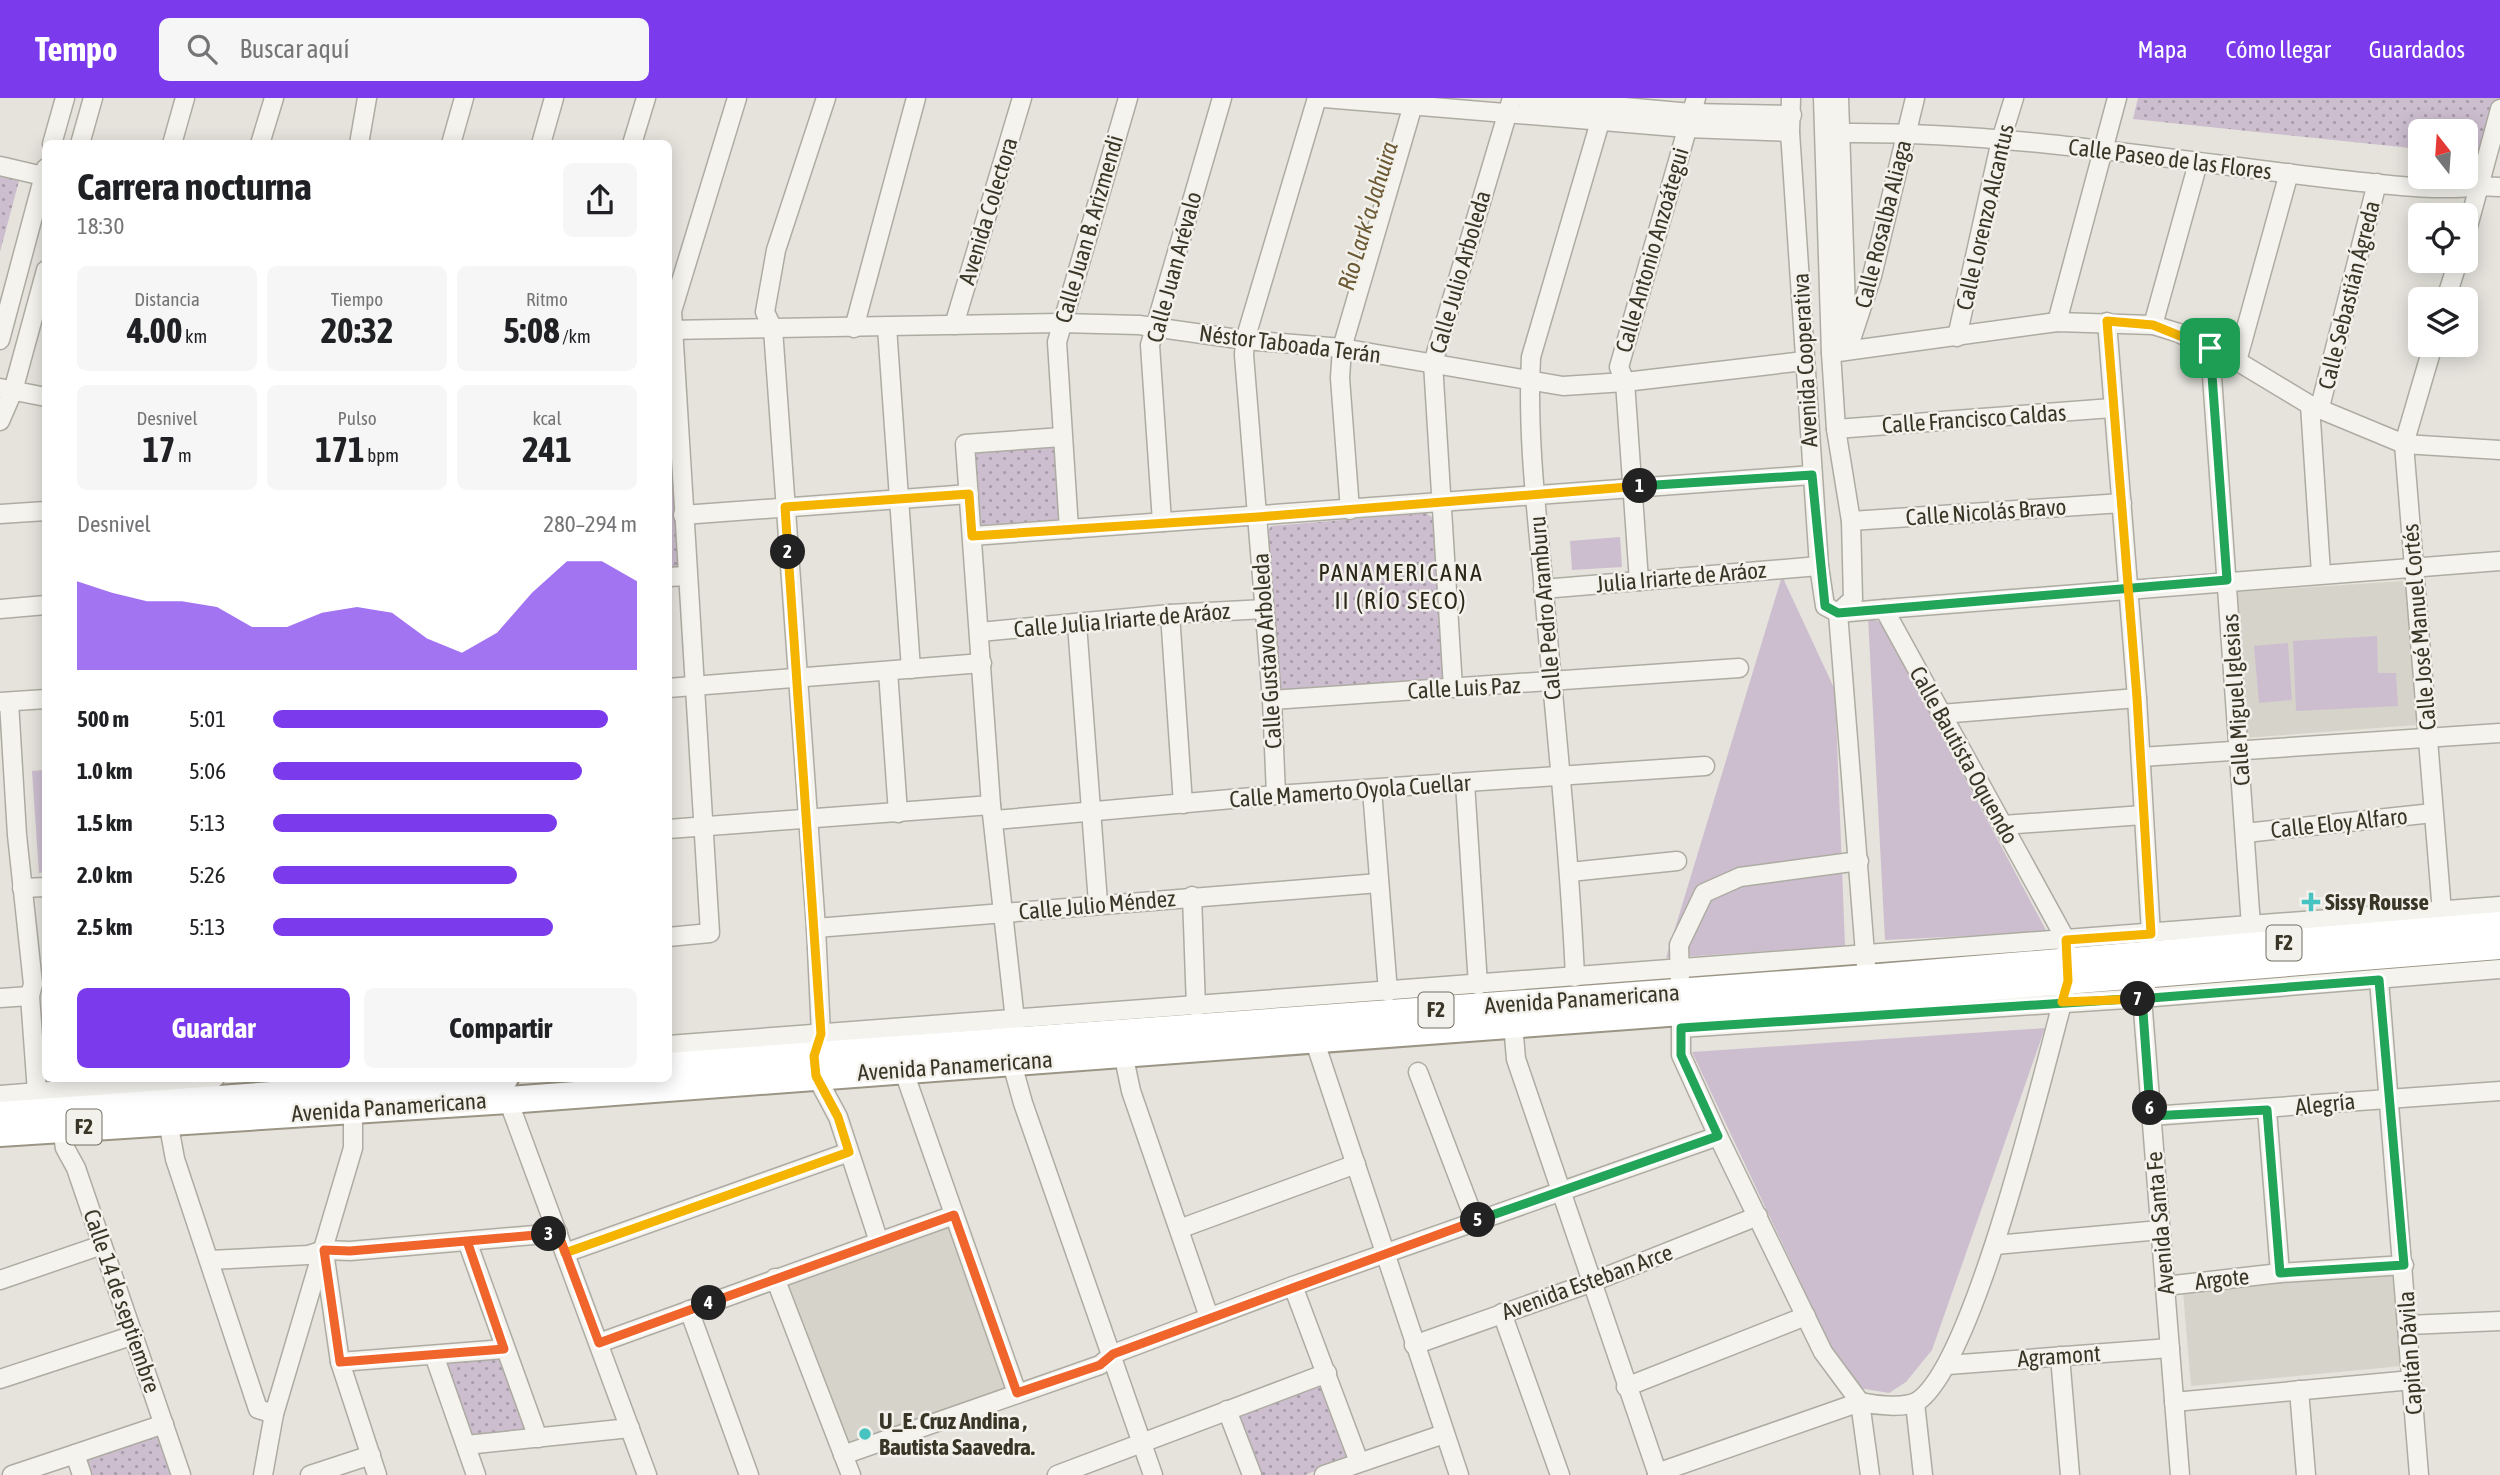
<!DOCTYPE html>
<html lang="es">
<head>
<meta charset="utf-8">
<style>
	body { margin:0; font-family:"Asap Condensed",sans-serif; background:#f6f6f6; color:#202124; height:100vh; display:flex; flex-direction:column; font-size:26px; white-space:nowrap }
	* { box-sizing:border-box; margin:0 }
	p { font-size:23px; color:#757577 }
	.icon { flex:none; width:38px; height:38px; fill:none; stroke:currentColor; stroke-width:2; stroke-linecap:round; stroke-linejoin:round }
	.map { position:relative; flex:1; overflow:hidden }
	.side { position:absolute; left:42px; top:42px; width:630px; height:942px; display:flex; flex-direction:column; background:#fff; border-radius:10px; box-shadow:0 4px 18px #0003 }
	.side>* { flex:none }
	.needle { width:46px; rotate:343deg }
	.fabs { position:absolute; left:2408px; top:21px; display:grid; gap:14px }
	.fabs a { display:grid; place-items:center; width:70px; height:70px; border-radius:10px; background:#fff; box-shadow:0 4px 18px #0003; font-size:35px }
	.pin { position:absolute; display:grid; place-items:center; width:60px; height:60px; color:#fff; margin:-30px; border-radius:14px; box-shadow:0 4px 10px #0006 }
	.km { position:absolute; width:35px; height:35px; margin:-18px; border-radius:50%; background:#222; color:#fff; font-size:19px; line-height:35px; text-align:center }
	.round { display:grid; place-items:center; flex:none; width:74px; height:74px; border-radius:10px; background:#f6f6f6 }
	.head { display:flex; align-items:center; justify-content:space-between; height:119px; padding:0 35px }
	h1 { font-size:38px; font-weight:700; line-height:52px }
	.metrics { display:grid; grid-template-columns:repeat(3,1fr); gap:10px; height:119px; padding:7px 35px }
	.metrics div { display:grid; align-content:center; border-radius:10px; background:#f6f6f6; text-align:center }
	.metrics b { font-size:35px; font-weight:700 }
	.metrics small { font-size:19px; font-weight:400 }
	.metrics p { font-size:19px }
	.chart { height:196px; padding:14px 35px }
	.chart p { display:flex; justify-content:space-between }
	.chart svg { width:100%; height:126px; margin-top:7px; fill:#7c3aed; opacity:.7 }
	.cta { display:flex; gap:14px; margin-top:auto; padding:14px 35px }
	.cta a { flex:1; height:80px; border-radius:10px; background:#7c3aed; color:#fff; font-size:28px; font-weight:700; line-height:80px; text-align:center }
	.cta a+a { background:#f6f6f6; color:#202124 }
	ul { padding:0 35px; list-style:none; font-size:23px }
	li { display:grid; grid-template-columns:112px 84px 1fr; align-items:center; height:52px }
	li i { height:18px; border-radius:9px; background:#7c3aed }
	header { display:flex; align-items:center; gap:42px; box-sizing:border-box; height:98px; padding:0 35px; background:#7c3aed; color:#fff }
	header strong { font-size:33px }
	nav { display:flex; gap:38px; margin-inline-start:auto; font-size:24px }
	.search { width:490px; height:63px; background:#f6f6f6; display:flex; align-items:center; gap:18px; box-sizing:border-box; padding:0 24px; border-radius:10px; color:#757577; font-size:26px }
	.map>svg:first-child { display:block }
	.built { fill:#d6d3ca }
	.grass { fill:#ccbecf }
	.park { fill:url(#park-dots) }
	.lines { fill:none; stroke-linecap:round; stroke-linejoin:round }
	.minor-casing { stroke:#aeaca2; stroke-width:21 }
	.highway-casing { stroke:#9b9585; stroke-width:30 }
	.minor { stroke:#f4f3ee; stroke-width:18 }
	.highway { stroke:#fff; stroke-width:26 }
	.split-1-casing { stroke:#fff; stroke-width:14 }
	.split-2-casing { stroke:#fff; stroke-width:14 }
	.split-3-casing { stroke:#fff; stroke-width:14 }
	.split-4-casing { stroke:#fff; stroke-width:14 }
	.split-5-casing { stroke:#fff; stroke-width:14 }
	.split-6-casing { stroke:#fff; stroke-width:14 }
	.split-7-casing { stroke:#fff; stroke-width:14 }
	.split-8-casing { stroke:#fff; stroke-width:14 }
	.split-1 { stroke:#22a559; stroke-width:9 }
	.split-2 { stroke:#f5b400; stroke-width:9 }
	.split-3 { stroke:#f5b400; stroke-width:9 }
	.split-4 { stroke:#f0652b; stroke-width:9 }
	.split-5 { stroke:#f0652b; stroke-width:9 }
	.split-6 { stroke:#22a559; stroke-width:9 }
	.split-7 { stroke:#22a559; stroke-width:9 }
	.split-8 { stroke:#f5b400; stroke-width:9 }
	.poi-dot { fill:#47c4c1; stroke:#f3f1eb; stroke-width:2.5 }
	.labels { text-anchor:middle; stroke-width:5; stroke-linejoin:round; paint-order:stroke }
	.shield { fill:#f3f1eb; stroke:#726e62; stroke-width:2 }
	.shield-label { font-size:21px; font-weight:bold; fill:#3a3627 }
	.street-label { font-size:23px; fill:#3a3627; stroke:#f3f1eb }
	.poi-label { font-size:23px; font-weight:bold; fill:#3a3627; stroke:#f3f1eb; text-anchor:start }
	.water-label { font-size:24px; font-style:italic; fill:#6b5a34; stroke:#f3f1eb }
	.neighbourhood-label { font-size:24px; letter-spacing:2px; fill:#2b2719; stroke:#f3f1eb }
</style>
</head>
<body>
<header>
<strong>Tempo</strong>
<div class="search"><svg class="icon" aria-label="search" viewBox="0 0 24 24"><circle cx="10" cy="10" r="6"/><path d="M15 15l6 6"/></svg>Buscar aquí</div>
<nav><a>Mapa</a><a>Cómo llegar</a><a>Guardados</a></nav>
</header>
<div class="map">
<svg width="2500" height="1377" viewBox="0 0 2500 1377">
	<defs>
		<pattern id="park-dots" width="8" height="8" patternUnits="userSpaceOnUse" patternTransform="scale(1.75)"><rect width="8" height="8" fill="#ccbecf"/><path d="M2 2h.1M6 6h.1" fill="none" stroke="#a79ba8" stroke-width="1.8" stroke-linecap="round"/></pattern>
	</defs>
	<rect width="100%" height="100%" fill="#e5e3dc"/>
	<g class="built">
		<path d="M2405 483 2417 627 2244 640 2234 494Z"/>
		<path d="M945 1129 950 1132 1008 1290 853 1345 844 1343 786 1190 788 1185Z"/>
		<path d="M2392 1174 2401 1268 2191 1288 2183 1194Z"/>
	</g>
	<g class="grass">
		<path d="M1620 439 1622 469 1572 472 1570 443Z"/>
		<path d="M1782 478 1835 592 1845 848 1666 860Z"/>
		<path d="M1868 519 1882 525 2047 834 1885 842Z"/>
		<path d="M2377 538 2378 575H2396L2398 608 2296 613 2293 543Z"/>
		<path d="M2288 545 2292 602 2259 605 2254 548Z"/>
		<path d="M45 672V774L39 775 32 673Z"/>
		<path d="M2045 930 1932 1252 1906 1284 1889 1295 1859 1290 1835 1257 1692 954Z"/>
	</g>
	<g class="park">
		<path d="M2138 0H2500V16L2490 59 2466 56V33H2420V51L2133 21Z"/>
		<path d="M0 78 19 83 0 154Z"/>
		<path d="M1050 347 1055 351 1060 420 1057 424 981 427 975 356 978 352Z"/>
		<path d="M668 385 676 389 682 470 669 474Z"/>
		<path d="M1426 415 1433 420 1445 578 1439 584 1286 595 1278 588 1267 435 1271 428Z"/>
		<path d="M500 1257 528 1333 470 1340 444 1261Z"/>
		<path d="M1321 1282 1351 1359 1305 1377H1257L1233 1316Z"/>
		<path d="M159 1337 174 1377H88L86 1360Z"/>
	</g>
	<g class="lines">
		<g class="minor-casing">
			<g id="minor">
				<path d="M826 0 776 152 765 214 773 231 816 830 821 936 814 958 816 978 838 1019 879 1144"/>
				<path d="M1324 0 1687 30 1790 34"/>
				<path d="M1525 0 1691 15 1792 17"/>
				<path d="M1791 0 1790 34 1819 468 1825 508 1838 515"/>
				<path d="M1823 0 1831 255 1836 331 1851 423 1853 501 1838 515"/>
				<path d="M1839 0 1847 241"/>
				<path d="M1840 35C2011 33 2182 64 2352 83 2383 86 2416 91 2447 90 2465 90 2482 87 2500 89"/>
				<path d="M52 46 65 0"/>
				<path d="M80 46 93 0"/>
				<path d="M172 46 185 0"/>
				<path d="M260 46 274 0"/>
				<path d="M359 46 367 0"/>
				<path d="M451 46 464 0"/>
				<path d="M541 46 554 0"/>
				<path d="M632 46 646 0"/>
				<path d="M0 68 43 78"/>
				<path d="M2466 136 2500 11"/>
				<path d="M2446 201 2458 163"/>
				<path d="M2057 224 2117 0"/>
				<path d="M2107 224 2137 600 2151 836"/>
				<path d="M954 227 1022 0"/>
				<path d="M2153 227 2198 65"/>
				<path d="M887 229 911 571"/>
				<path d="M854 230 916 0"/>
				<path d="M668 232 1060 225 1139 227 1245 242 1342 250 1563 288 1625 284 1804 263"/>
				<path d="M1957 239 2001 42 2014 0"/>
				<path d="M0 242 46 70"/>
				<path d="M2433 247 2404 346 2442 814"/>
				<path d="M2210 250 2251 828"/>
				<path d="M1848 251 1872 178 1915 0"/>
				<path d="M1831 255 2057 224 2153 227 2179 235 2237 263 2310 307 2404 346 2500 352"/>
				<path d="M2237 263 2289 75"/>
				<path d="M0 290 46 299"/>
				<path d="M2310 307 2321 475"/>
				<path d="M2320 309 2377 85"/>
				<path d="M0 323 13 293 46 172"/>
				<path d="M1836 331 2112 310"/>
				<path d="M1062 339 965 346 991 707 1015 922 1006 944 1023 1005 1153 1377"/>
				<path d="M1350 412 1340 280 1342 250 1415 0"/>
				<path d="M0 416 46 413"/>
				<path d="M683 417 969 396"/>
				<path d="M1851 423 2122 405"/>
				<path d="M1162 424 1150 247 1222 0"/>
				<path d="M1069 431 1057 244 1128 0"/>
				<path d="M972 438 1812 377"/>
				<path d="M668 479 687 478"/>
				<path d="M1639 483 1625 284 1619 269 1696 0"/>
				<path d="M1543 491 1819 468"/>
				<path d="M0 511 46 507"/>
				<path d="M1884 511 2500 463"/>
				<path d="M1838 515 1866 868"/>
				<path d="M1170 516 1183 706"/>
				<path d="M1077 526 1098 805"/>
				<path d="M980 534 1170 516 1265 511"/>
				<path d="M888 573 898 715"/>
				<path d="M668 590 982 565"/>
				<path d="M1453 590 1433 265 1512 0"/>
				<path d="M1272 602 1739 570"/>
				<path d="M0 604 46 601"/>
				<path d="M9 604 17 737 33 886 30 898 37 994"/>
				<path d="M1941 616 2137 600"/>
				<path d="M2141 659 2500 635"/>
				<path d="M1465 685 1478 887"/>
				<path d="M1372 692 1388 894"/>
				<path d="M1276 697 1272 602 1244 257 1245 242 1317 0"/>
				<path d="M995 722 1276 697 1705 668"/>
				<path d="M2003 727 2143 717"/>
				<path d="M668 731 991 707"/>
				<path d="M2245 735 2433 715"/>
				<path d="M1570 774 1677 763"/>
				<path d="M22 790 46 789"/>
				<path d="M1192 798 1196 909"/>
				<path d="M816 830 1379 785"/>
				<path d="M668 839 710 835 672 213 737 0"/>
				<path d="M1575 879C1569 746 1554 615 1543 482 1536 409 1527 333 1531 259L1607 0"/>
				<path d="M2379 882 2419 1377"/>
				<path d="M1680 883 1679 847 1704 795 1740 779 1859 763"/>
				<path d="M2146 891 2142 900 2180 1377"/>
				<path d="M0 900 30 898"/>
				<path d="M1681 918V957L1718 1038 1823 1254 1860 1304 1870 1377"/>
				<path d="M1513 926 1516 961 1658 1377"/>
				<path d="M1681 930 2142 900 2500 871"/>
				<path d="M1314 941 1459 1377"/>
				<path d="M668 947 2500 808"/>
				<path d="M1123 955 1131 993 1209 1219"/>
				<path d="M903 971 1017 1295"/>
				<path d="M1418 974 1475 1123"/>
				<path d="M0 997 215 980"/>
				<path d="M508 1002 647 1377"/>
				<path d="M2267 1012 2280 1175"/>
				<path d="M2151 1018 2500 993"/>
				<path d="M168 1023 175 1061 258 1311 274 1316"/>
				<path d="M62 1031 65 1050 76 1070 181 1377"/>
				<path d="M1179 1131 1356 1066"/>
				<path d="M467 1143 538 1340"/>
				<path d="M1995 1147 2160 1132"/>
				<path d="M565 1155 849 1054"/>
				<path d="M325 1160 340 1264 377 1377"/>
				<path d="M210 1162 308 1157 324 1152 350 1153 558 1135"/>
				<path d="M775 1180 851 1377"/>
				<path d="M0 1182 102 1147"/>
				<path d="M1293 1188 1359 1364"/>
				<path d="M2165 1188 2280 1175 2404 1167"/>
				<path d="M689 1212 749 1377"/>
				<path d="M1502 1215 1560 1377"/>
				<path d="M2408 1227 2500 1223"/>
				<path d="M599 1245 954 1117"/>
				<path d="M1414 1247 1590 1185 1758 1118"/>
				<path d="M434 1257 476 1377"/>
				<path d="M2060 1258 2070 1377"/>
				<path d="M340 1264 504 1251"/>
				<path d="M1948 1267 2170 1250"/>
				<path d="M0 1281 134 1237"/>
				<path d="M1626 1289 1806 1218"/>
				<path d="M2299 1292 2306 1377"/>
				<path d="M2174 1304 2412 1282"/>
				<path d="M1915 1305 1923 1377"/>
				<path d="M1227 1312 1252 1377"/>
				<path d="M466 1347 630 1330"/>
				<path d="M843 1357 1100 1267 1113 1256 1293 1188 1718 1038"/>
				<path d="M1657 1375 1860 1304C1874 1307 1905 1311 1918 1303 1976 1263 2046 962 2068 883L2066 842 1884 511 1838 515"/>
				<path d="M12 1377 75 1356"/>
				<path d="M82 1377 75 1356 164 1326"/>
				<path d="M263 1377 274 1316 353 1050V1011"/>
				<path d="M310 1377 371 1357"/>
				<path d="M1057 1377 1327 1275"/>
				<path d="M1324 1377 1444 1336"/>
			</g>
		</g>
		<g class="highway-casing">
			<g id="highway">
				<path d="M668 968 1867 880 2500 827"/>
				<path d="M0 1017 505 980"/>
				<path d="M0 1035 508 1002 1681 914 2500 848"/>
			</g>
		</g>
		<use href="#minor" class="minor"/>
		<use href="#highway" class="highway"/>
	</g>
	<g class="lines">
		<g class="split-1-casing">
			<path id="split-1" d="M1640 388 1812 377 1825 508 1838 515 2227 482 2210 250"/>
		</g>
		<g class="split-2-casing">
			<path id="split-2" d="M788 454 785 409 969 396 972 438 1258 419 1640 388"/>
		</g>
		<g class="split-3-casing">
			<path id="split-3" d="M549 1136 558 1135 565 1155 849 1054 838 1019 816 978 814 958 821 936 788 454"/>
		</g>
		<g class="split-4-casing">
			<path id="split-4" d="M549 1136 350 1153 324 1152 340 1264 504 1251 467 1143 558 1135 599 1245 709 1205"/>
		</g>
		<g class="split-5-casing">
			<path id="split-5" d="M709 1205 954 1117 1017 1295 1100 1267 1113 1256 1478 1122"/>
		</g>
		<g class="split-6-casing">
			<path id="split-6" d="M1478 1122 1718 1038 1681 957V930L2142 900 2150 1010"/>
		</g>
		<g class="split-7-casing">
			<path id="split-7" d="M2138 901 2379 882 2404 1167 2280 1175 2267 1012 2151 1018 2150 1010"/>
		</g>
		<g class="split-8-casing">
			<path id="split-8" d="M2138 901 2062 904 2068 883 2066 842 2151 836 2137 600 2107 223 2153 227 2210 250"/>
		</g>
		<use href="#split-1" class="split-1"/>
		<use href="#split-2" class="split-2"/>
		<use href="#split-3" class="split-3"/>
		<use href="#split-4" class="split-4"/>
		<use href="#split-5" class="split-5"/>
		<use href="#split-6" class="split-6"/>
		<use href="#split-7" class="split-7"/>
		<use href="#split-8" class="split-8"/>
	</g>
	<g class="poi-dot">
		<path d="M2307.5 793.5h7v7h7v7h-7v7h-7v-7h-7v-7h7z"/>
		<circle cx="865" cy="1336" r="7"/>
	</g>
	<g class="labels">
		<g class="shield">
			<rect x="2266.5" y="827.5" width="35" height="35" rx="5"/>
			<rect x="1418.5" y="894.5" width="35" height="35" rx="5"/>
			<rect x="66.5" y="1011.5" width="35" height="35" rx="5"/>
		</g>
		<g class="shield-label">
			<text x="2284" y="852">F2</text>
			<text x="1436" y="919">F2</text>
			<text x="84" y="1036">F2</text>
		</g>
		<g class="street-label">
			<text transform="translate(2170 61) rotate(7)" y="8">Calle Paseo de las Flores</text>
			<text transform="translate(988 113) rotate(-73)" y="8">Avenida Colectora</text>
			<text transform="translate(1985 119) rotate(-77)" y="8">Calle Lorenzo Alcantus</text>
			<text transform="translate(1883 126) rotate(-76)" y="8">Calle Rosalba Aliaga</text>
			<text transform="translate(1089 131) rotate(-74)" y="8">Calle Juan B. Arizmendi</text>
			<text transform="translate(1652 152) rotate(-74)" y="8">Calle Antonio Anzoátegui</text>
			<text transform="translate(1174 169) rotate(-75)" y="8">Calle Juan Arévalo</text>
			<text transform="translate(1460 174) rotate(-74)" y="8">Calle Julio Arboleda</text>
			<text transform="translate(2349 197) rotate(-76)" y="8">Calle Sebastián Ágreda</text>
			<text transform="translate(1290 246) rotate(7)" y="8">Néstor Taboada Terán</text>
			<text transform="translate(1805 262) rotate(-93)" y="8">Avenida Cooperativa</text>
			<text transform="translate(1974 321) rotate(-4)" y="8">Calle Francisco Caldas</text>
			<text transform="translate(1986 414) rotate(-4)" y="8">Calle Nicolás Bravo</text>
			<text transform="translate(1681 479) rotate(-5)" y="8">Julia Iriarte de Aráoz</text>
			<text transform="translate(1545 510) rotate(-95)" y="8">Calle Pedro Aramburu</text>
			<text transform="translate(1122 522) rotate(-5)" y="8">Calle Julia Iriarte de Aráoz</text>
			<text transform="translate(2419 529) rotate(-95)" y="8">Calle José Manuel Cortés</text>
			<text transform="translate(1267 553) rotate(-94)" y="8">Calle Gustavo Arboleda</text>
			<text transform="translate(1464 590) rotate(-3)" y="8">Calle Luis Paz</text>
			<text transform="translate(2236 602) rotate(-94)" y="8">Calle Miguel Iglesias</text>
			<text transform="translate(1964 657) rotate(61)" y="8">Calle Bautista Oquendo</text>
			<text transform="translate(1350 693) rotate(-4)" y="8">Calle Mamerto Oyola Cuellar</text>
			<text transform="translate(2339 725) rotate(-6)" y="8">Calle Eloy Alfaro</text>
			<text transform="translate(1097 807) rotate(-5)" y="8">Calle Julio Méndez</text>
			<text transform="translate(1582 901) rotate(-4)" y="8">Avenida Panamericana</text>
			<text transform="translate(955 968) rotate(-4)" y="8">Avenida Panamericana</text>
			<text transform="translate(2325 1006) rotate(-6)" y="8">Alegría</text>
			<text transform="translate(389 1009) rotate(-4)" y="8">Avenida Panamericana</text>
			<text transform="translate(2160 1125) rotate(-95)" y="8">Avenida Santa Fe</text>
			<text transform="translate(2222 1181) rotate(-6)" y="8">Argote</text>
			<text transform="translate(1587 1184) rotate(-20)" y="8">Avenida Esteban Arce</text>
			<text transform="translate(122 1203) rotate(71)" y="8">Calle 14 de septiembre</text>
			<text transform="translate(2410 1255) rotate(-94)" y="8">Capitán Dávila</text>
			<text transform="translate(2059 1258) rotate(-4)" y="8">Agramont</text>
		</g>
		<g class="poi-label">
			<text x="2325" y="812">Sissy Rousse</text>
			<text x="879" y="1331">U_E. Cruz Andina ,<tspan x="879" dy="26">Bautista Saavedra.</tspan></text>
		</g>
		<g class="water-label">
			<text transform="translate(1368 118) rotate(-73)" y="8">Río Lark’a Jahuira</text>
		</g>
		<g class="neighbourhood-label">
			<text x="1401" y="483">PANAMERICANA<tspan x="1401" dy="28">II (RÍO SECO)</tspan></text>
		</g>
	</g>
</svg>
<div class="fabs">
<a><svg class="needle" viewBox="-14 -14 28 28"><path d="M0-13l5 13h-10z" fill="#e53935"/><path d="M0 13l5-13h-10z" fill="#757577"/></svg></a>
<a><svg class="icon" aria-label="locate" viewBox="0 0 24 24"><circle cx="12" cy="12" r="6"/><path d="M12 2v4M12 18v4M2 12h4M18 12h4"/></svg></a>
<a><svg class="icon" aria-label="layers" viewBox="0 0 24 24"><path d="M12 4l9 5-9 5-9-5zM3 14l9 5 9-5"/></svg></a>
</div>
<div class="pin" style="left:2210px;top:250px;background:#1e9e55"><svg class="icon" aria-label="arrive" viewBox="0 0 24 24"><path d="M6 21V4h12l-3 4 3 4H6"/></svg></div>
<b class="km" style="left:1640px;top:388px">1</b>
<b class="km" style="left:788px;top:454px">2</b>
<b class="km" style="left:549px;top:1136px">3</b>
<b class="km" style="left:709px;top:1205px">4</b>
<b class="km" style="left:1478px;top:1122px">5</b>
<b class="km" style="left:2150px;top:1010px">6</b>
<b class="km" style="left:2138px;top:901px">7</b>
<section class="side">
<div class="head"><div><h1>Carrera nocturna</h1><p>18:30</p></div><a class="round"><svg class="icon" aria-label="share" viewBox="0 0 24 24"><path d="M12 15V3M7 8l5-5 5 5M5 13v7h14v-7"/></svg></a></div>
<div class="metrics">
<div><p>Distancia</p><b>4.00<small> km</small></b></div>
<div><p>Tiempo</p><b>20:32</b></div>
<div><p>Ritmo</p><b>5:08<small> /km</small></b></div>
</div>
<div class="metrics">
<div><p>Desnivel</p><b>17<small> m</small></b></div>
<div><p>Pulso</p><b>171<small> bpm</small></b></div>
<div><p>kcal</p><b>241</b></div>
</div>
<div class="chart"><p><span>Desnivel</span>280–294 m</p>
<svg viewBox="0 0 160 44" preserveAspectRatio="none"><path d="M0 44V13L10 17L20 20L30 20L40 22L50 29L60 29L70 24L80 22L90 24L100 33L110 38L120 31L130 17L140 6L150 6L160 13V44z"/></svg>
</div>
<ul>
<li><b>500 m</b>5:01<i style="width:92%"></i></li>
<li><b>1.0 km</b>5:06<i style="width:85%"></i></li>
<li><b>1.5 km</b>5:13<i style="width:78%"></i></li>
<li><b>2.0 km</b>5:26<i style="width:67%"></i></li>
<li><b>2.5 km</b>5:13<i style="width:77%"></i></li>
</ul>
<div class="cta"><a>Guardar</a><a>Compartir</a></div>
</section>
</div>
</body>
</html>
